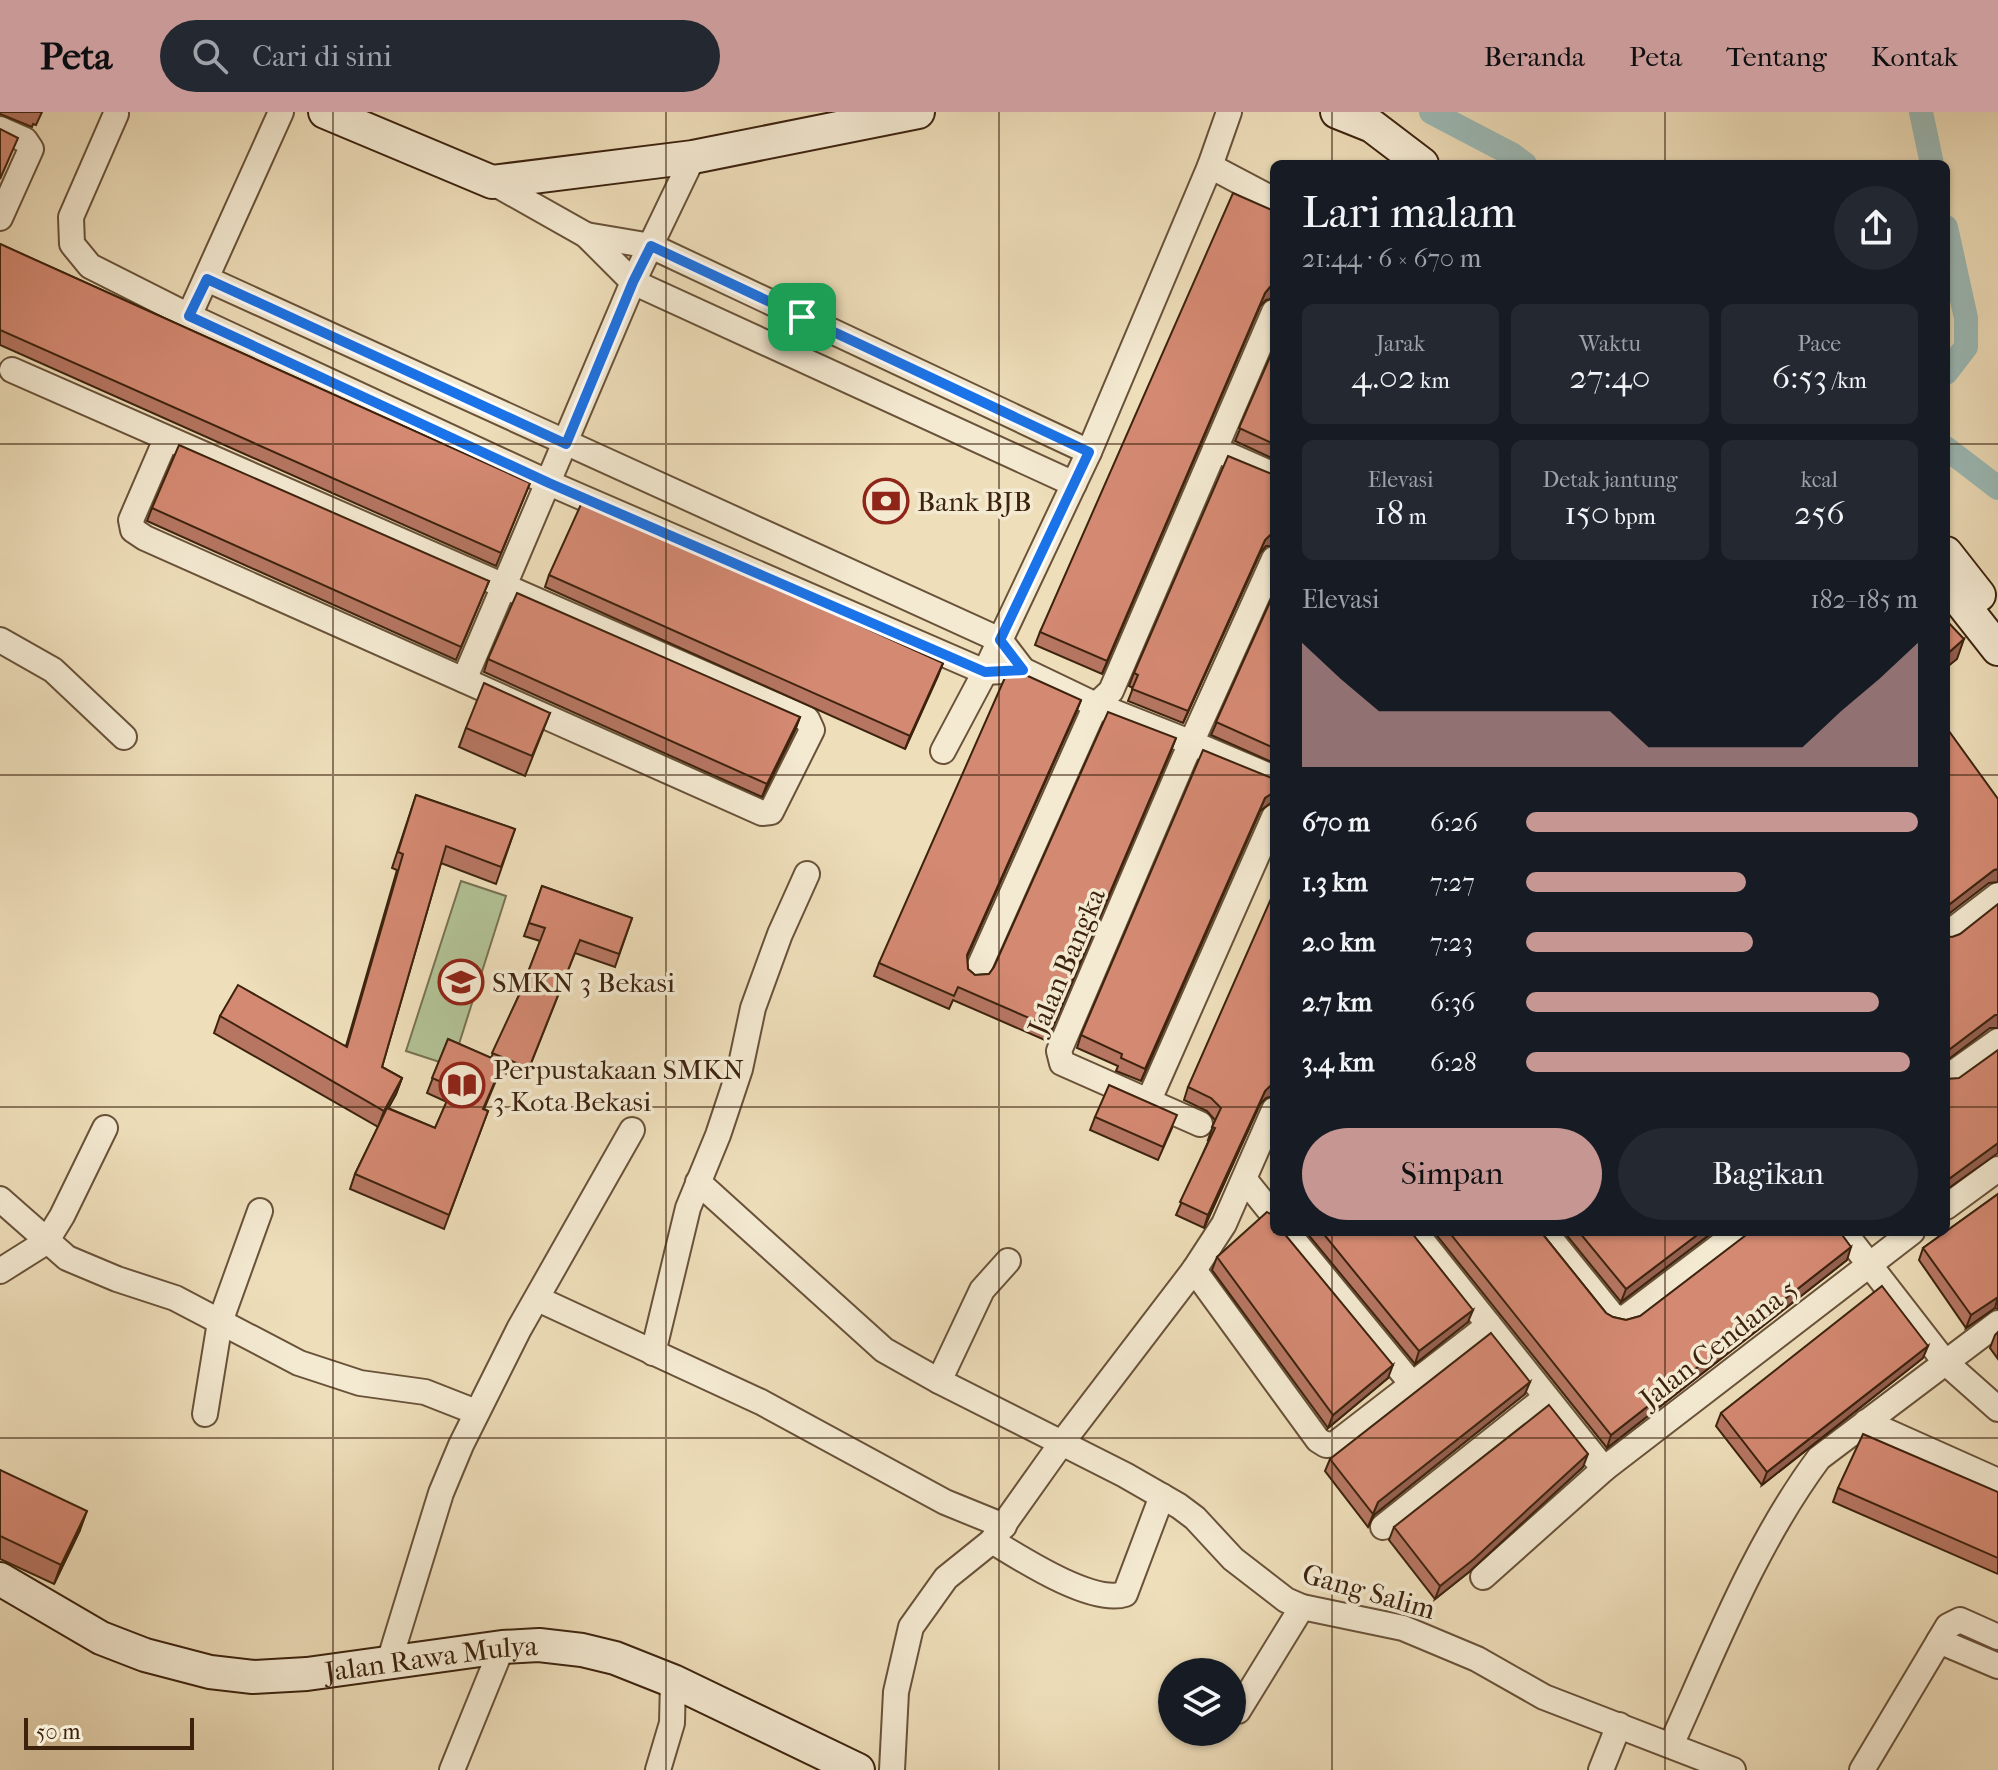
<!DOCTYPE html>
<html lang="id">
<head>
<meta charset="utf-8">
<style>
	body { margin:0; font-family:"IM FELL French Canon",serif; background:#242831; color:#f1f3f6; height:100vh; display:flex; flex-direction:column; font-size:30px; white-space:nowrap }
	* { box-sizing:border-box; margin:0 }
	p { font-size:26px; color:#9ea1a6 }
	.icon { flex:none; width:44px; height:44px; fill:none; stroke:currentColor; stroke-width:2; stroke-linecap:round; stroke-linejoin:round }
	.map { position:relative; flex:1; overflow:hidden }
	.panel { position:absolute; left:1270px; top:48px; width:680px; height:1076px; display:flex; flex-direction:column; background:#171b24; border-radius:12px; box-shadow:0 2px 6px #0004 }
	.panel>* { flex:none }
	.fabs { position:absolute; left:1158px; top:1546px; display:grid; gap:16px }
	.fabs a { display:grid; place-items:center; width:88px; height:88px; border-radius:50%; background:#171b24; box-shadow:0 2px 6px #0004; font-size:40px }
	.scale { position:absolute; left:24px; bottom:20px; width:170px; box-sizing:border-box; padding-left:8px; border:4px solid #3d230e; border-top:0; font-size:22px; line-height:28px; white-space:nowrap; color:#3d230e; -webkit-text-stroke:6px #f4ead2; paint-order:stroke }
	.pin { position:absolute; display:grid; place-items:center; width:68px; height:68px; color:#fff; margin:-34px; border-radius:16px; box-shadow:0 4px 12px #0006 }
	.round { display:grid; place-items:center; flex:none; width:84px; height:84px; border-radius:42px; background:#242831 }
	.head { display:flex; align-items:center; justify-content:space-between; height:136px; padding:0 32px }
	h1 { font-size:44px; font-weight:600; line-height:60px }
	.stats { display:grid; grid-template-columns:repeat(3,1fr); gap:12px; height:136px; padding:8px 32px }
	.stats div { display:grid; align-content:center; border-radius:12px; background:#242831; text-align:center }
	.stats b { font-size:34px; font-weight:600 }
	.stats small { font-size:22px; font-weight:400 }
	.stats p { font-size:22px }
	.chart { height:224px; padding:16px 32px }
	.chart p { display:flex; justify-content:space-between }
	.chart svg { width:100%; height:144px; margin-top:8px; fill:#c59692; opacity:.7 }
	.cta { display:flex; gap:16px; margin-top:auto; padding:16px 32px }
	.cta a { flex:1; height:92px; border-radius:48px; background:#c59692; color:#111; font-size:32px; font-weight:600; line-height:92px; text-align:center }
	.cta a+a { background:#242831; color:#f1f3f6 }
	ul { padding:0 32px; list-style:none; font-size:26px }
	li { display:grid; grid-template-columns:128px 96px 1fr; align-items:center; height:60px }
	li i { height:20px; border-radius:10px; background:#c59692 }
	header { display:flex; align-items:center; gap:48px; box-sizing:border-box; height:112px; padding:0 40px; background:#c59692; color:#111 }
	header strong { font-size:38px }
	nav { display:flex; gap:44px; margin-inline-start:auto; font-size:28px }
	.search { width:560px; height:72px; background:#242831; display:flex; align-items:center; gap:20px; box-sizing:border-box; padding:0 28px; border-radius:44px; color:#9ea1a6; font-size:30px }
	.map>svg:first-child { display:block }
	.green { fill:#b2c295; stroke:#787252; stroke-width:2 }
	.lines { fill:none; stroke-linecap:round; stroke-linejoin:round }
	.canal { stroke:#9cbbb8; stroke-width:24 }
	.street-casing { stroke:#695239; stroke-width:28 }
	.secondary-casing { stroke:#3d230e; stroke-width:36 }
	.street { stroke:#f4ead2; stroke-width:24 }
	.secondary { stroke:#f4ead2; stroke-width:32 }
	.wall { fill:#b67662; stroke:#3d230e; stroke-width:2 }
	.shaded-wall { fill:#946050; stroke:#3d230e; stroke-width:2 }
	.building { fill:#d48972; stroke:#3d230e; stroke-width:2 }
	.route-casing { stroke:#fff; stroke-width:16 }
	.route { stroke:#1a73e8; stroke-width:10 }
	.grid { fill:none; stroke:#3d230e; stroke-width:2; stroke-opacity:0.55 }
	.labels { text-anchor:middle; stroke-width:7; stroke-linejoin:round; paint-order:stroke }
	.poi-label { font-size:28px; fill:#3d230e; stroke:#f4ead2; text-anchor:start }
	.street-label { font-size:28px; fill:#3d230e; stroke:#f4ead2 }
</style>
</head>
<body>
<header>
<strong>Peta</strong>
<div class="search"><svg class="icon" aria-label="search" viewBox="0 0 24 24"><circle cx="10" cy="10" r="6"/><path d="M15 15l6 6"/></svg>Cari di sini</div>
<nav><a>Beranda</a><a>Peta</a><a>Tentang</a><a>Kontak</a></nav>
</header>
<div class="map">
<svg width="1998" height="1658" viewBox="0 0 1998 1658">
	<rect width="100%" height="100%" fill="#eedeba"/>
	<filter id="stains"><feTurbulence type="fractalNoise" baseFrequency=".0025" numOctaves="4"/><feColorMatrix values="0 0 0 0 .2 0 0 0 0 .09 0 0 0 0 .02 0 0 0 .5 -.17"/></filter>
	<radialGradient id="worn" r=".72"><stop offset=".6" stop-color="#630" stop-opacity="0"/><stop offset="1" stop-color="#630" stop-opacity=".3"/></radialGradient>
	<path class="green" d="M461 769 506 784 452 954 406 939Z"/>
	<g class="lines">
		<g class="canal">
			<path d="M1431 0 1513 43 1525 52"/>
			<path d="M1921 0 1932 52"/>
			<path d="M1946 115 1966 206V235L1946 261"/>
			<path d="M1946 336 1998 376"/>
		</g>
		<g class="street-casing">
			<g id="street">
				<path d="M116 2 71 105 72 132 90 154 189 204 549 371 985 560 1023 558"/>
				<path d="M0 17 25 28 31 37 0 106"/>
				<path d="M1210 54 1274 88"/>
				<path d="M492 70 586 123 633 170 1074 372"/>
				<path d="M586 123 651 134 1089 340"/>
				<path d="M207 167 1000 528 1023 558 1096 593 1192 631 1274 666"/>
				<path d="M189 204 281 0"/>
				<path d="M12 258 807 607 812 618 771 700 762 701 145 426 133 418 131 408 166 327"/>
				<path d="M1215 337 1274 363"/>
				<path d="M0 528 53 558 124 625"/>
				<path d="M464 568 633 170 693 45"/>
				<path d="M943 639 985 560 1089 340 1210 54 1229 0"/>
				<path d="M1946 823 1998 783"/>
				<path d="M976 862 1096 593 1111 579 1274 200"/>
				<path d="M1946 966 1998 929"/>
				<path d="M1149 988 1274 705"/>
				<path d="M1200 1012 1062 951 1059 939 1183 649 1274 447"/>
				<path d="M1245 1068 1274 1104"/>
				<path d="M698 1070 884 1238 939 1269 1125 1363 1179 1394 1195 1406 1233 1447 1286 1488 1302 1495 1403 1516 1477 1547 1544 1585 1733 1658"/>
				<path d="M0 1087 67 1146 117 1167 175 1186 299 1251 360 1271 425 1280 476 1300"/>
				<path d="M1946 1095 1998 1057"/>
				<path d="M1287 1120 1412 1272"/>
				<path d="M1415 1120 1604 1357"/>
				<path d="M1545 1120 1613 1204 1619 1206 1626 1205 1738 1120"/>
				<path d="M1844 1120 1945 1250 1998 1297"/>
				<path d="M1194 1158 1318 1328 1326 1333 1335 1332 1489 1213"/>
				<path d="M0 1159 46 1130 62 1104 105 1016"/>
				<path d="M538 1187 761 1290 945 1390 1004 1414"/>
				<path d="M653 1241 688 1096 718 1023 740 957 753 896 780 822 807 762"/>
				<path d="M939 1269 982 1178 1008 1149"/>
				<path d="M205 1302 220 1210 260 1099"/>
				<path d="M1866 1310 1998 1369"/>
				<path d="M1383 1415 1545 1286"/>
				<path d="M992 1429C1020 1446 1092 1493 1125 1482L1162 1384"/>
				<path d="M1483 1465 1604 1357 1912 1120"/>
				<path d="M1939 1529 1998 1554"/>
				<path d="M389 1550 441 1381 461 1333 519 1217 632 1018"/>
				<path d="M1238 1599 1302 1495"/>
				<path d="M1671 1633C1715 1536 1755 1432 1819 1346L1998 1211"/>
				<path d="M452 1658 502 1535"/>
				<path d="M658 1658 672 1611 673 1569"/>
				<path d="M892 1658 896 1580 911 1515 946 1466 992 1429 1061 1332 1194 1158 1224 1112 1274 998"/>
				<path d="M1601 1658 1619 1613"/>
				<path d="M1862 1658 1948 1514 1960 1508 1998 1525"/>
			</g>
		</g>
		<g class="secondary-casing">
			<g id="secondary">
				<path d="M325 0 492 70 693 45 918 0"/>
				<path d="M1337 0 1372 14 1422 52"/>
				<path d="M1946 441 1979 483"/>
				<path d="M1946 471 1998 537"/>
				<path id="s1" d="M0 1467 101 1526 145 1543 210 1560 253 1565 307 1562 502 1535 539 1533 582 1538 615 1546 673 1569 858 1658"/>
			</g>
		</g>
		<use href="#street" class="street"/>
		<use href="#secondary" class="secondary"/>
	</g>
	<g class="wall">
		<path d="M0 0H42L36 13 33 12 32 15 0 2Z"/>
		<path d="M1274 99V186L1266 188 1260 194 1102 562 1035 533 1040 520Z"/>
		<path d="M0 132 530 371 496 454 0 233Z"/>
		<path d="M1274 236V347L1235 329Z"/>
		<path d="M152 396 489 469 456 548 147 409Z"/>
		<path d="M1266 434 1260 441 1183 611 1128 589 1133 576 1129 574 1134 561Z"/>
		<path d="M549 463 943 551 905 637 545 475Z"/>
		<path d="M1274 481V651L1211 623Z"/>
		<path d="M488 547 800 605 795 618 762 685 484 560Z"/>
		<path d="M1081 588 967 845 968 857 975 863 989 862 1171 639 1047 929 953 888 949 897 874 864 879 851Z"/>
		<path d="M550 601 525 664 459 635 466 616Z"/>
		<path d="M1274 667V686L1272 690 1260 699 1141 969 1116 959 1118 954 1077 936 1081 923Z"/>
		<path d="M416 683 515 717 496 772 441 751 382 955 402 966 396 982 388 996 435 1016 447 990 427 981 448 927 491 946 520 881 540 829 524 824 542 774 632 806 615 855 575 841 524 969 500 959 484 997 488 999 444 1117 350 1077 355 1062 378 1015 214 921 220 904 346 934 397 758 392 756Z"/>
		<path d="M1188 975 1266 986 1260 992 1204 1116 1176 1103 1209 1028H1208L1215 1008 1207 999 1184 988Z"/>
		<path d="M1095 1005 1172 1016 1158 1048 1090 1018Z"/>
		<path d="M1998 1082V1197L1995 1196 1966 1216 1919 1148 1923 1136Z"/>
		<path d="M1274 1120 1388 1266 1328 1316 1212 1158 1217 1145Z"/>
		<path d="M1306 1120H1411L1468 1210 1415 1252Z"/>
		<path d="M1434 1120H1541L1606 1201 1613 1205 1626 1208 1847 1148 1607 1336Z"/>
		<path d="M1564 1120H1713L1621 1190Z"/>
		<path d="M1998 1220V1247L1990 1236 1995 1223Z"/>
		<path d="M1923 1246 1762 1373 1716 1314 1721 1301Z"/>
		<path d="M1525 1282 1374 1403 1368 1415 1325 1359 1330 1347Z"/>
		<path d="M1583 1355 1469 1460 1435 1487 1389 1428 1394 1415Z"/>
		<path d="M0 1358 80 1418 54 1472 0 1447Z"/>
		<path d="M1838 1376 1998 1380V1462L1833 1390Z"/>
	</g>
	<g class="shaded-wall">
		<path d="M1274 174V186L1266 188 1260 194 1102 562 1265 181 1270 175Z"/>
		<path d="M1274 421V434H1266L1260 441 1183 611 1265 428 1271 422Z"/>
		<path d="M1964 527 1957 547 1946 556V543Z"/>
		<path d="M943 551 938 564 905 637 910 624Z"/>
		<path d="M1081 588 1076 601 962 856 967 843Z"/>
		<path d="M800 605 795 618 762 685 767 672Z"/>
		<path d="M1176 626 1171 639 1047 929 1052 916Z"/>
		<path d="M1274 680V686L1272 690 1260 699 1141 969 1265 686Z"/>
		<path d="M1998 757V770L1989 771 1946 804V795L1994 758Z"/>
		<path d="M1995 903H1998V916H1990L1946 949V940Z"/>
		<path d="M402 966 396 982 378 1015 384 999Z"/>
		<path d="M1274 972V984L1266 986 1260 992 1204 1116 1208 1103 1265 979 1271 973Z"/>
		<path d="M1998 1031V1041L1946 1078V1069Z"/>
		<path d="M1701 1120H1713L1621 1190 1626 1177Z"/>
		<path d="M1851 1135 1847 1148 1607 1336 1611 1323Z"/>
		<path d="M1998 1185 1995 1196 1966 1216 1971 1203Z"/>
		<path d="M1473 1198 1468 1210 1415 1252 1419 1239Z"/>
		<path d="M1928 1234 1923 1246 1762 1373 1767 1360Z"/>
		<path d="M1393 1253 1388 1266 1328 1316 1333 1303Z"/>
		<path d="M1530 1270 1525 1282 1374 1403 1368 1415 1378 1390Z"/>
		<path d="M1588 1342 1583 1355 1469 1460 1435 1487 1440 1474Z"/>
		<path d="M87 1399 80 1418 54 1472 61 1453Z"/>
	</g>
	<g class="building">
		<path d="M0 17 18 26 0 67Z"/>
		<path d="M1233 81 1274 99V174L1270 175 1265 181 1107 549 1040 520Z"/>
		<path d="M0 132 530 371 501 441 0 218Z"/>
		<path d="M1274 236V332L1239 316Z"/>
		<path d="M179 333 489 469 461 535 152 396Z"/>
		<path d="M1228 344 1274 363V421L1271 422 1265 428 1188 599 1132 577 1138 563 1134 561Z"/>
		<path d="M583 388 943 551 910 624 549 463Z"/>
		<path d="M517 481 800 605 767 672 488 547Z"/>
		<path d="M1274 481V636L1216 610Z"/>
		<path d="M1946 508 1964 527 1946 543Z"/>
		<path d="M1019 560 1081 588 967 843 968 857 975 863 989 862 994 855 1108 600 1176 626 1052 916 958 875 954 884 879 851 1007 561Z"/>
		<path d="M484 571 550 601 532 644 466 616Z"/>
		<path d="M1946 615 1998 687V757L1994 758 1946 795Z"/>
		<path d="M1203 638 1274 667V680L1265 686 1145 957 1121 946 1122 942 1081 923Z"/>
		<path d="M416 683 515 717 501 755 446 734 382 955 402 966 384 999 220 904 238 873 347 935 403 742 398 740Z"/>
		<path d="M542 774 632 806 619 842 580 828 529 956 492 941 520 881 545 816 529 811Z"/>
		<path d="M1274 780V972L1271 973 1265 979 1208 1103 1180 1090 1215 1016 1212 1015 1221 996 1211 986 1188 975Z"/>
		<path d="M1998 792V903H1995L1946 940V824L1952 825 1960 822Z"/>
		<path d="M448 927 503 951 483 997 488 999 449 1103 355 1062 387 996 435 1016 453 975 432 966Z"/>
		<path d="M1998 938V1031L1946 1069V967L1959 966Z"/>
		<path d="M1109 973 1177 1003 1163 1035 1095 1005Z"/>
		<path d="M1998 1082V1185L1971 1203 1923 1136Z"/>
		<path d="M1267 1100 1274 1104V1120H1283L1393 1253 1333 1303 1217 1145Z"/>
		<path d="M1322 1120H1411L1473 1198 1419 1239Z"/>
		<path d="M1449 1120H1541L1606 1201 1613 1205 1626 1208 1640 1204 1750 1120H1840L1851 1135 1611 1323Z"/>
		<path d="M1579 1120H1701L1626 1177Z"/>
		<path d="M1882 1174 1928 1234 1767 1360 1721 1301Z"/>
		<path d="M1491 1221 1530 1270 1378 1390 1373 1402 1330 1347Z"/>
		<path d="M1549 1293 1588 1342 1474 1447 1440 1474 1394 1415Z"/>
		<path d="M1863 1322 1998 1380V1446L1838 1376Z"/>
		<path d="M0 1358 87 1399 61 1453 0 1424Z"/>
	</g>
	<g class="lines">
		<g class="route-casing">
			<path id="route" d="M651 134 1089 340 1000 528 1023 558 985 560 549 371 189 204 207 167 566 332 633 170Z"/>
		</g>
		<use href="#route" class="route"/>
	</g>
	<path class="grid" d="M333 0V1658M666 0V1658M999 0V1658M1332 0V52M1665 0V52M0 332H1274M1946 332H1998M0 663H1274M1946 663H1998M0 995H1274M1946 995H1998M1332 1120V1658M1665 1120V1658M0 1326H1998"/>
	<defs>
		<g id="bank-ring" transform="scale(2.3)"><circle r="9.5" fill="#f4ead2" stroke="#8f2418" stroke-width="1.5"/><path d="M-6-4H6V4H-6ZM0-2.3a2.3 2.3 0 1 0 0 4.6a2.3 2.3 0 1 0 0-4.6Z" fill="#8f2418"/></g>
		<g id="school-ring" transform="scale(2.3)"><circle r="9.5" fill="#f4ead2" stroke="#8f2418" stroke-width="1.5"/><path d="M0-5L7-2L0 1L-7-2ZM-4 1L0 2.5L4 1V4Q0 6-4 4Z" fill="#8f2418"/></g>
		<g id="library-ring" transform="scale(2.3)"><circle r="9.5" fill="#f4ead2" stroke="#8f2418" stroke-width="1.5"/><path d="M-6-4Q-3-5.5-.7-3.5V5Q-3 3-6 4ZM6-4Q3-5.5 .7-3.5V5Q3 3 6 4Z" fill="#8f2418"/></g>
	</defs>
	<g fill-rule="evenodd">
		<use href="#bank-ring" x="886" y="389"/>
		<use href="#school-ring" x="461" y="870"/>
		<use href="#library-ring" x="462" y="973"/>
	</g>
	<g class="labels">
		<g class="poi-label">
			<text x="917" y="399">Bank BJB</text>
			<text x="492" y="880">SMKN 3 Bekasi</text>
			<text x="493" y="967">Perpustakaan SMKN<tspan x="493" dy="32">3 Kota Bekasi</tspan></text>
		</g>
		<g class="street-label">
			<text transform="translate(1066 849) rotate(-67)" y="10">Jalan Bangka</text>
			<text transform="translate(1718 1231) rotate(-38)" y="10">Jalan Cendana 5</text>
			<text transform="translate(1369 1479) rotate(16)" y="10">Gang Salim</text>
			<text dy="10" stroke="none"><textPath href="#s1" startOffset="454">Jalan Rawa Mulya</textPath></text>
		</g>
	</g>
	<rect width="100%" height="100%" filter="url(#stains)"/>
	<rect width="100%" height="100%" fill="url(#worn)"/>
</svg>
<div class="fabs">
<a><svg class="icon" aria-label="layers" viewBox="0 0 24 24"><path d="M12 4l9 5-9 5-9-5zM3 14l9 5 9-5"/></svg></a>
</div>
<div class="scale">50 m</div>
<div class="pin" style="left:802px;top:205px;background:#1e9e55"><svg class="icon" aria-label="arrive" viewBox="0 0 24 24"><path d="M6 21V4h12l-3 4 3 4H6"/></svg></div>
<section class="panel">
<div class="head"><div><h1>Lari malam</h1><p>21:44 · 6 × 670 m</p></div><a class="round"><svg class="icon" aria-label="share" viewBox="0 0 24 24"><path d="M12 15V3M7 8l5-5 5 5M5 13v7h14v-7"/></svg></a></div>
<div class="stats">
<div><p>Jarak</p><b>4.02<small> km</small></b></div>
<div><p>Waktu</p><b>27:40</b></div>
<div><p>Pace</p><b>6:53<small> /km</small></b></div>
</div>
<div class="stats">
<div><p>Elevasi</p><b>18<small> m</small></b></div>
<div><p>Detak jantung</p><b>150<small> bpm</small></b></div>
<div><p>kcal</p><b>256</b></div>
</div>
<div class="chart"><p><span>Elevasi</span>182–185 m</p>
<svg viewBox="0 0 160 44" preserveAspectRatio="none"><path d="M0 44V6L10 17L20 27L30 27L40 27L50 27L60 27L70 27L80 27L90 38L100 38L110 38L120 38L130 38L140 27L150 17L160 6V44z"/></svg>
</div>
<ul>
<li><b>670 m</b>6:26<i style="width:100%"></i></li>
<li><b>1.3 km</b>7:27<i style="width:56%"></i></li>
<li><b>2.0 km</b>7:23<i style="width:58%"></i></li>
<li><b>2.7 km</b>6:36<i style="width:90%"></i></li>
<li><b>3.4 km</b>6:28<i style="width:98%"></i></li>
</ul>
<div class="cta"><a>Simpan</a><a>Bagikan</a></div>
</section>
</div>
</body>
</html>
